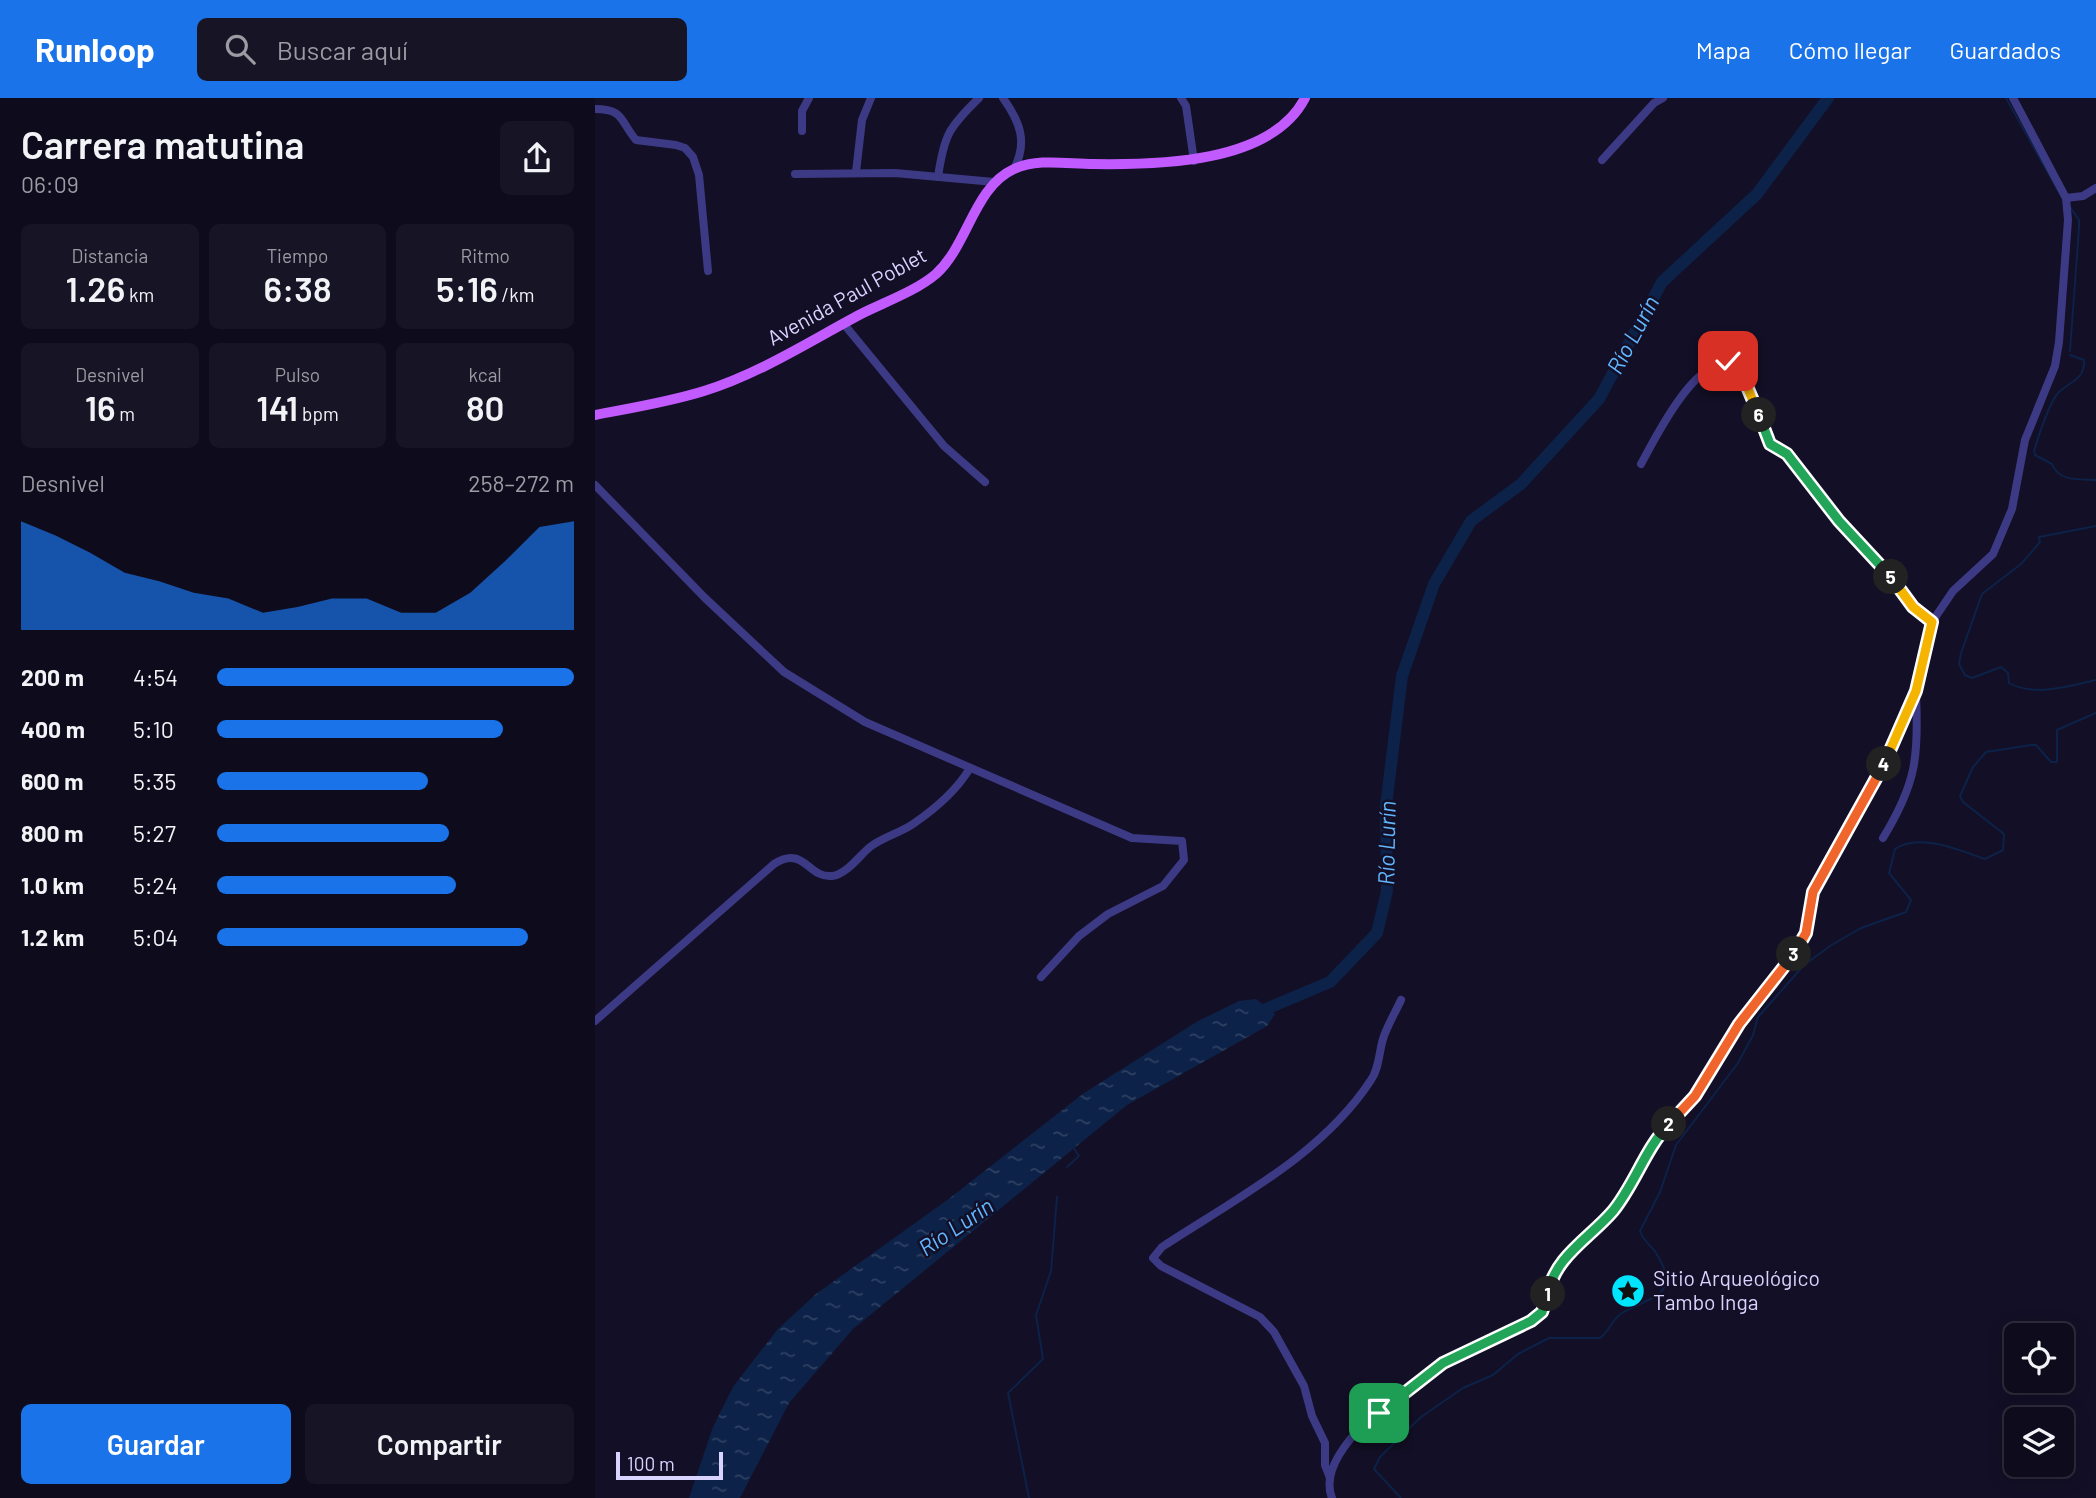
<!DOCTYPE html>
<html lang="es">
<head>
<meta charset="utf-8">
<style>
	body { margin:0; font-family:Barlow,sans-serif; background:#171425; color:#f1f3f6; height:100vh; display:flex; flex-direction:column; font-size:26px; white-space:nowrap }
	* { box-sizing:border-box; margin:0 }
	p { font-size:23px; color:#9b9ba3 }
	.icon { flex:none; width:38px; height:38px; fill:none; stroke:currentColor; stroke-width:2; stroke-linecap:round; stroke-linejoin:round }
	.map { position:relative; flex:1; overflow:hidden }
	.sheet { display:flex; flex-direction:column; background:#0e0b1c; width:595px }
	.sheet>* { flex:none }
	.controls { position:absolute; left:1409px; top:1225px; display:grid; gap:14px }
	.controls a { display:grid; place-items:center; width:70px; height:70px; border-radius:10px; background:#0e0b1c; box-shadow:0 4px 18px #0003,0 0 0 2px #2e2b3b; font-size:35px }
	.scale { position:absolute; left:21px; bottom:18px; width:107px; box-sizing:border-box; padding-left:7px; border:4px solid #d9d4ff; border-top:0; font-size:19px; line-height:24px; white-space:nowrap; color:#d9d4ff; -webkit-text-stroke:5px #130f26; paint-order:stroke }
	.pin { position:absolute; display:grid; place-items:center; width:60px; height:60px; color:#fff; margin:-30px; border-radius:14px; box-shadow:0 4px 10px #0006 }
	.km { position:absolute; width:35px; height:35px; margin:-18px; border-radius:50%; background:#222; color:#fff; font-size:19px; line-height:35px; text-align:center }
	.round { display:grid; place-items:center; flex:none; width:74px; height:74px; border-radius:10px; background:#171425 }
	.headline { display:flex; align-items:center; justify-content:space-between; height:119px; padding:0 21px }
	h1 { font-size:38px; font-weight:600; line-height:52px }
	.stats { display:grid; grid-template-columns:repeat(3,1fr); gap:10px; height:119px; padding:7px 21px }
	.stats div { display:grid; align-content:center; border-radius:10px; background:#171425; text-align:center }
	.stats b { font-size:35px; font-weight:600 }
	.stats small { font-size:19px; font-weight:400 }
	.stats p { font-size:19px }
	.chart { height:196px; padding:14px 21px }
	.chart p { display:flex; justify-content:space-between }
	.chart svg { width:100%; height:126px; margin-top:7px; fill:#1a73e8; opacity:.7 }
	.action { display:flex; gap:14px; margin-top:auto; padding:14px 21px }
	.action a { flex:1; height:80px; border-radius:10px; background:#1a73e8; color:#fff; font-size:28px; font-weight:600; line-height:80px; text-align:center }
	.action a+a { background:#171425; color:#f1f3f6 }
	ul { padding:0 21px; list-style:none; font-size:23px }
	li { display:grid; grid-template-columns:112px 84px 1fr; align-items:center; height:52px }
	li i { height:18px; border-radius:9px; background:#1a73e8 }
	header { display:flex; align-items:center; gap:42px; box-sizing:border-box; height:98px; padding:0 35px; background:#1a73e8; color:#fff }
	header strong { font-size:33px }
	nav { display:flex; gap:38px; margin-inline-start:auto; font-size:24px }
	.search { width:490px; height:63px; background:#171425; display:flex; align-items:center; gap:18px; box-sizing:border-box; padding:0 24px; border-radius:10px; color:#9b9ba3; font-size:26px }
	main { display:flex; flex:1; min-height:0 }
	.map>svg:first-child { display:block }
	.water { fill:url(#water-ripples) }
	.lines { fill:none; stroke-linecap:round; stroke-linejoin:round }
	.stream { stroke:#0c2248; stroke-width:2 }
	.river { stroke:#0c2248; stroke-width:12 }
	.minor { stroke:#3d3a85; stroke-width:8 }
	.major { stroke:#c25bff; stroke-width:10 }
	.split-1-casing { stroke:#fff; stroke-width:14 }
	.split-2-casing { stroke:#fff; stroke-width:14 }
	.split-3-casing { stroke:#fff; stroke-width:14 }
	.split-4-casing { stroke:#fff; stroke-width:14 }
	.split-5-casing { stroke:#fff; stroke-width:14 }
	.split-6-casing { stroke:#fff; stroke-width:14 }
	.split-7-casing { stroke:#fff; stroke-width:14 }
	.split-1 { stroke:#22a559; stroke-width:9 }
	.split-2 { stroke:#22a559; stroke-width:9 }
	.split-3 { stroke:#f0652b; stroke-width:9 }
	.split-4 { stroke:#f0652b; stroke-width:9 }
	.split-5 { stroke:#f5b400; stroke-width:9 }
	.split-6 { stroke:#22a559; stroke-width:9 }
	.split-7 { stroke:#f5b400; stroke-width:9 }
	.labels { text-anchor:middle; stroke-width:5; stroke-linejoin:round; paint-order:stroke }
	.street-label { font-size:21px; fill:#d9d4ff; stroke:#130f26 }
	.poi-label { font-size:21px; fill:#d9d4ff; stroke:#130f26; text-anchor:start }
	.water-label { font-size:23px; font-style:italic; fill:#62b6ff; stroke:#130f26 }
</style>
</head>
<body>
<header>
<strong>Runloop</strong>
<div class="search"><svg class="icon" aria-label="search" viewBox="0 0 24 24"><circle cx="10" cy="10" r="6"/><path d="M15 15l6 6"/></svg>Buscar aquí</div>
<nav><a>Mapa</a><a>Cómo llegar</a><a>Guardados</a></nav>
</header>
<main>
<section class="sheet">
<div class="headline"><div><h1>Carrera matutina</h1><p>06:09</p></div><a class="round"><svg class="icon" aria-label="share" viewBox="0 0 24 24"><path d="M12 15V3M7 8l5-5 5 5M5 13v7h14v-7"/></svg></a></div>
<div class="stats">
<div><p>Distancia</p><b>1.26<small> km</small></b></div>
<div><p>Tiempo</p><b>6:38</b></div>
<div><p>Ritmo</p><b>5:16<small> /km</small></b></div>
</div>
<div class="stats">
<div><p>Desnivel</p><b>16<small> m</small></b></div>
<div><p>Pulso</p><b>141<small> bpm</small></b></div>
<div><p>kcal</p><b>80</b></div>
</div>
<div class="chart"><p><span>Desnivel</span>258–272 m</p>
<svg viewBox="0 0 160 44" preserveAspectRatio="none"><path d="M0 44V6L10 11L20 17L30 24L40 27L50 31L60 33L70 38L80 36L90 33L100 33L110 38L120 38L130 31L140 20L150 8L160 6V44z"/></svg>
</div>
<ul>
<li><b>200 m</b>4:54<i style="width:100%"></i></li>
<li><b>400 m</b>5:10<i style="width:80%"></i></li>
<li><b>600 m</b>5:35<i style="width:59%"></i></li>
<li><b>800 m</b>5:27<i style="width:65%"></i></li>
<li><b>1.0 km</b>5:24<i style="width:67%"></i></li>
<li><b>1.2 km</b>5:04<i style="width:87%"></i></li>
</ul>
<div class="action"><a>Guardar</a><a>Compartir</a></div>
</section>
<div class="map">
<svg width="1501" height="1400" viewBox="0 0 1501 1400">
	<defs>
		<pattern id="water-ripples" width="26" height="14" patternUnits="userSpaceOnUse" patternTransform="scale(1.75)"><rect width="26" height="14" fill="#0c2248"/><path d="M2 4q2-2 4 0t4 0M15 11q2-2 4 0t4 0" fill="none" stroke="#2f4163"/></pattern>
	</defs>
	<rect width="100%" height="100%" fill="#130f26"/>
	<path class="water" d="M661 901 680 916 672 928 532 1007 258 1231 194 1305 145 1400H94L118 1329 138 1289 182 1232 221 1196 355 1100 489 995 603 923 644 903Z"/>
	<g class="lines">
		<g class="stream">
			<path d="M1411 0 1467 100"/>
			<path d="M1475 253 1484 130V122L1475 109"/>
			<path d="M1475 257 1489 262C1490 282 1475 283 1463 295 1454 305 1443 340 1439 353L1440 357 1457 366C1464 384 1484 381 1501 382"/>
			<path d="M1501 428 1444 439 1445 444 1426 466 1387 496 1366 555 1364 566 1370 577 1377 580 1406 569 1413 575 1414 585C1439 599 1475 588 1501 582"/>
			<path d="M472 1069 484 1058 478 1049"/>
			<path d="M434 1400 413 1295 448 1261 441 1217 456 1173 462 1099"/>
			<path d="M806 1400 779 1371 785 1359 826 1319 868 1290 898 1277 923 1256 954 1240H1005C1015 1233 1017 1221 1027 1215 1056 1198 1088 1198 1061 1155 1056 1147 1048 1143 1045 1133L1065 1094 1081 1047 1143 965 1158 937 1163 919 1209 867 1235 848 1266 830 1311 814 1316 802 1294 775 1300 751C1324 734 1366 753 1390 761L1408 752 1409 736 1368 704 1365 698 1378 669 1391 654 1436 647H1441L1456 664H1462V632L1501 615"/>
		</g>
		<path class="river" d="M659 916 735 884 782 835 792 793 791 708 807 578 839 486 876 423 926 386 1004 301 1067 184 1162 96 1233 0"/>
		<g class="minor">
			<path d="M408 0C425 24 433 44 419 71"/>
			<path d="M586 0 591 8 599 63"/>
			<path d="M0 11C29 11 25 23 41 42L81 47 90 50 98 59 104 77 113 173"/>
			<path d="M207 33V13L214 0"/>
			<path d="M1007 62 1059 5 1068 0"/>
			<path d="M261 74 267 22 276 0"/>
			<path d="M200 76 300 75 399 84"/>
			<path d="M343 79C349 37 354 29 384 0"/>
			<path d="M1471 100 1488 98 1501 90"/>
			<path d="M248 225 349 348 390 384"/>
			<path d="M1046 366C1062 337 1104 250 1143 267L1176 346 1192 356 1245 423 1301 484 1318 509 1337 524"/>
			<path d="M0 387 110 500 189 574 270 624 537 740 587 743 589 762 568 788 513 816 484 838 446 879"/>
			<path d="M1288 740C1321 686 1324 659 1321 597"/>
			<path d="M0 923 179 766C210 747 212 780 237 778 251 777 265 757 275 749 288 739 305 735 318 726 340 711 362 692 375 670"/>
			<path d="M735 1380 730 1367V1345L717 1318 709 1288 679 1234 665 1219 566 1168 558 1160 567 1149C640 1101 727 1057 776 982 784 971 784 954 788 941 792 928 800 915 806 902"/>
			<path d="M737 1400C718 1353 813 1286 848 1265 875 1249 907 1237 936 1223L947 1214 956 1180 966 1164 1029 1099 1068 1032 1100 998 1144 926 1204 850 1211 835 1218 794 1282 681 1321 593 1337 524 1358 493 1398 456 1417 411 1430 342 1460 268 1464 244 1473 122 1471 100 1418 0"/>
		</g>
		<path class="major" d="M0 317C36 310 74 304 109 293 164 276 215 243 266 216 290 204 321 193 341 176 373 147 379 89 419 71 442 60 473 66 498 66 562 67 676 66 710 0"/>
	</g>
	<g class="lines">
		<g class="split-1-casing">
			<path id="split-1" d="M784 1315 848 1265 936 1223 947 1214 953 1196"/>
		</g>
		<g class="split-2-casing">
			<path id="split-2" d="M953 1196C959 1159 995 1140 1018 1113 1040 1086 1050 1051 1074 1026"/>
		</g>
		<g class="split-3-casing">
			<path id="split-3" d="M1074 1026 1100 998 1144 926 1199 856"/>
		</g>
		<g class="split-4-casing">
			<path id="split-4" d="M1199 856 1211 835 1218 794 1289 666"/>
		</g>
		<g class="split-5-casing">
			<path id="split-5" d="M1289 666 1321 593 1337 524 1318 509 1296 479"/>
		</g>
		<g class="split-6-casing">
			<path id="split-6" d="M1164 317 1175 346 1192 356 1244 423 1296 479"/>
		</g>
		<g class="split-7-casing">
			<path id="split-7" d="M1133 263 1143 267 1164 317"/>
		</g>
		<use href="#split-1" class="split-1"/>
		<use href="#split-2" class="split-2"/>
		<use href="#split-3" class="split-3"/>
		<use href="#split-4" class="split-4"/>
		<use href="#split-5" class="split-5"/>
		<use href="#split-6" class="split-6"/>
		<use href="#split-7" class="split-7"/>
	</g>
	<defs>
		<g id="sight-disc" transform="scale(1.75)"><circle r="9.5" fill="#00e5ff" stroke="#130f26"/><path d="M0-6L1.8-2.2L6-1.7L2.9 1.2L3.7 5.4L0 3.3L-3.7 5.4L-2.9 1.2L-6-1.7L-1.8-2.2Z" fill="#111"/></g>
	</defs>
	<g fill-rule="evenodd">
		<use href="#sight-disc" x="1033" y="1193"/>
	</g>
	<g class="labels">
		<g class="street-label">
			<text transform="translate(252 199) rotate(-29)" y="7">Avenida Paul Poblet</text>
		</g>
		<g class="poi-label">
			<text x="1058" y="1188">Sitio Arqueológico<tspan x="1058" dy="24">Tambo Inga</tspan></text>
		</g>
		<g class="water-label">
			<text transform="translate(1038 237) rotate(-62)" y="8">Río Lurín</text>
			<text transform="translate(792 745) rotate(-89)" y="8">Río Lurín</text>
			<text transform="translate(361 1129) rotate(-34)" y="8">Río Lurín</text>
		</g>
	</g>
</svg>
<div class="controls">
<a><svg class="icon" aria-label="locate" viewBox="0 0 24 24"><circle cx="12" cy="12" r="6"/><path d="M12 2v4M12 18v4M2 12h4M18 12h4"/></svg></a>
<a><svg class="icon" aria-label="layers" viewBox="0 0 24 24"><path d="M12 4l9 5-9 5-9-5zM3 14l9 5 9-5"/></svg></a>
</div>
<div class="scale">100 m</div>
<div class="pin" style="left:784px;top:1315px;background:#1e9e55"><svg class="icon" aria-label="arrive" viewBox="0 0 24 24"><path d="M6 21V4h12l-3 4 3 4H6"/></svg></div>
<div class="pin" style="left:1133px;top:263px;background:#d93025"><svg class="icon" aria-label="check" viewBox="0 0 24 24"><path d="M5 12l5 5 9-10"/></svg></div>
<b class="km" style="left:953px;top:1196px">1</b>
<b class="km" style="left:1074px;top:1026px">2</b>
<b class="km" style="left:1199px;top:856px">3</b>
<b class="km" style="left:1289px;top:666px">4</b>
<b class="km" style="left:1296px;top:479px">5</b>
<b class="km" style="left:1164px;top:317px">6</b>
</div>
</main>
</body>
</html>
